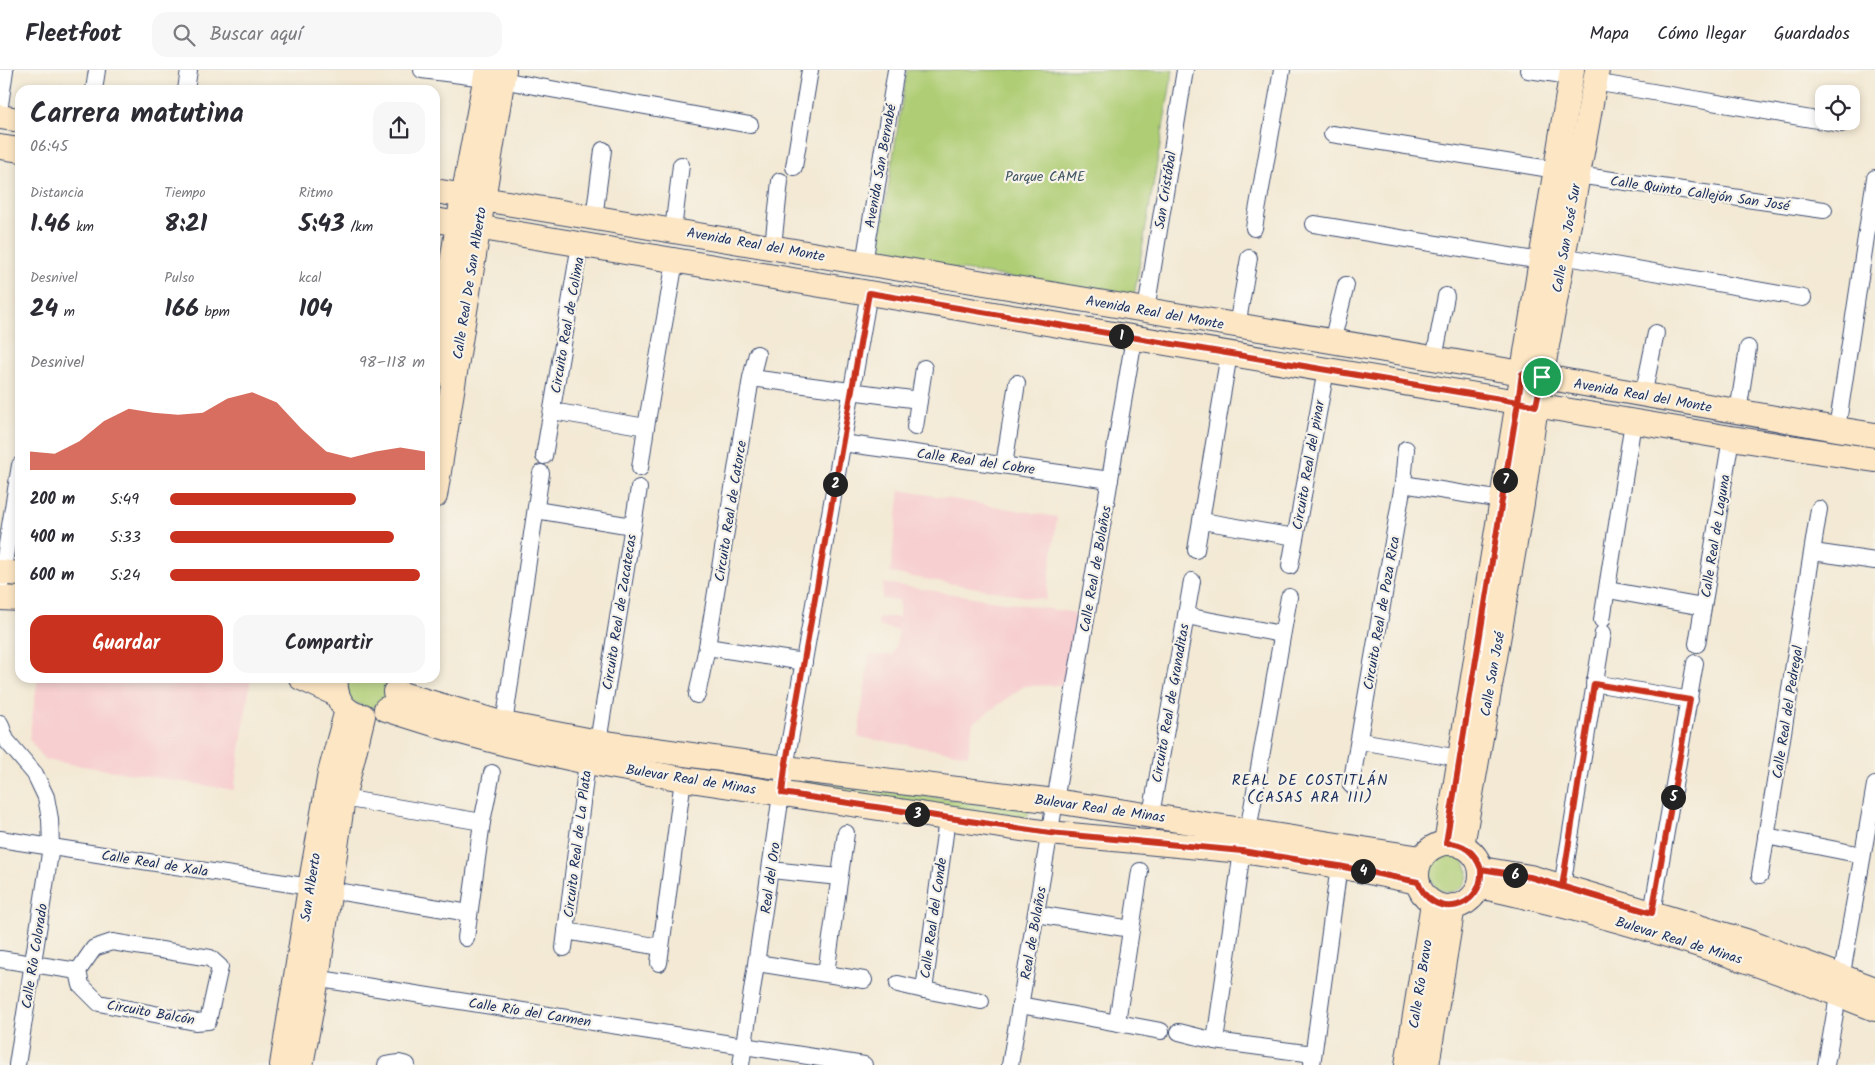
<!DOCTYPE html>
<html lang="es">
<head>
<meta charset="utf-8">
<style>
	body { margin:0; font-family:Kalam,sans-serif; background:#f7f7f7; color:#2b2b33; height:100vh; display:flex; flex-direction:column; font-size:19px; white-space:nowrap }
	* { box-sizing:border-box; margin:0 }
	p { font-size:16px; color:#7c7c81 }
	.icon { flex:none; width:28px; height:28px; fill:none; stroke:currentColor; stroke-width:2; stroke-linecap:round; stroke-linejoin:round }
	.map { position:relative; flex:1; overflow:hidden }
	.side { position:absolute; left:15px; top:15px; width:425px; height:598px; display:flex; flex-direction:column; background:#fff; border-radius:15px; box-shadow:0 2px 8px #0003 }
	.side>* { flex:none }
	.buttons { position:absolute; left:1815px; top:15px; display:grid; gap:10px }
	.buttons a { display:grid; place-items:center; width:45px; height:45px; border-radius:10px; background:#fff; box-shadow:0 2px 8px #0003; font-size:25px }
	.pin { position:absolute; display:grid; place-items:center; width:42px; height:42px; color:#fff; margin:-21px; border:2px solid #fff; border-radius:50%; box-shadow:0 1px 5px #0007 }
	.km { position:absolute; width:25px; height:25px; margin:-12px; border-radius:50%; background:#222; color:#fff; font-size:14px; line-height:25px; text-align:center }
	.round { display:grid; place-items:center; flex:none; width:52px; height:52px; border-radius:15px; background:#f7f7f7 }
	.overview { display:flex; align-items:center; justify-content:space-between; height:85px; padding:0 15px }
	h1 { font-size:28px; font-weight:700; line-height:38px }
	.stats { display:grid; grid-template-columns:repeat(3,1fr); gap:8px; height:85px; padding:5px 15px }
	.stats div { display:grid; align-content:center }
	.stats b { font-size:25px; font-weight:700 }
	.stats small { font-size:14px; font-weight:400 }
	.stats p { font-size:14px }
	.chart { height:140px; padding:10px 15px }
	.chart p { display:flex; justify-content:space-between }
	.chart svg { width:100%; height:90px; margin-top:5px; fill:#c8321e; opacity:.7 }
	.action { display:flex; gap:10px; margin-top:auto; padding:10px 15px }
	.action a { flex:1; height:58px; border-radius:15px; background:#c8321e; color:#fff; font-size:20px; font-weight:700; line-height:58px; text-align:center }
	.action a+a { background:#f7f7f7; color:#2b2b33 }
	ul { padding:0 15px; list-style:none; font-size:16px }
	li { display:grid; grid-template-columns:80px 60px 1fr; align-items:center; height:38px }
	li i { height:12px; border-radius:6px; background:#c8321e }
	header { display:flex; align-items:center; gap:30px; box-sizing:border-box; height:70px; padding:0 25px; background:#fff; border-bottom:1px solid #e1e1e2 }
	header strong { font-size:24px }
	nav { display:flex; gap:28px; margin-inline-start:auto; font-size:18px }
	.search { width:350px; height:45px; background:#f7f7f7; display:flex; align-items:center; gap:12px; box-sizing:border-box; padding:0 18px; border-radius:15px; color:#7c7c81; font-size:19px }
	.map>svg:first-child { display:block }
	.built { fill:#f7cfd0 }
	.green { fill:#afcd74; stroke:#657e69 }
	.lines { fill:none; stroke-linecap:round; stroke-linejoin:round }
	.street-casing { stroke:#3b4b70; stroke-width:18 }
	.secondary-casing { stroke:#3b4b70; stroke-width:26 }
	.street { stroke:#fff; stroke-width:16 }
	.secondary { stroke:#fce6c4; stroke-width:24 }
	.route-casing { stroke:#fff; stroke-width:10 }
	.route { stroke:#c8321e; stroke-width:6 }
	.labels { text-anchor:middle; stroke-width:4.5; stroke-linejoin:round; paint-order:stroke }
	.street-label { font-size:14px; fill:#1b2f5e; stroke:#f7f3e8 }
	.park-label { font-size:14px; fill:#405664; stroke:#f7f3e8 }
	.neighbourhood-label { font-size:15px; letter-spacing:1px; fill:#1b2f5e; stroke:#f7f3e8 }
</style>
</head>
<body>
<header>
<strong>Fleetfoot</strong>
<div class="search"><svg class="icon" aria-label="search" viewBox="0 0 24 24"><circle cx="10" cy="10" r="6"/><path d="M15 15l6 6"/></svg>Buscar aquí</div>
<nav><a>Mapa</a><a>Cómo llegar</a><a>Guardados</a></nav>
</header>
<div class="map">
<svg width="1875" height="995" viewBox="0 0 1875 995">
	<rect width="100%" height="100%" fill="#f7f3e8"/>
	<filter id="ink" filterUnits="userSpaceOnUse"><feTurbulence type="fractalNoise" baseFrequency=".02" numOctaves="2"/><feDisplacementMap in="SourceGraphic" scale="10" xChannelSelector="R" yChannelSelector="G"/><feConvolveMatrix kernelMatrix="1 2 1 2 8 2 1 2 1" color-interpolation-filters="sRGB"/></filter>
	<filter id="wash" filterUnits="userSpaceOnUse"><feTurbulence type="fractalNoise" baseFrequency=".0096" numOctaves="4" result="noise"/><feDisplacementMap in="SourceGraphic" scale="20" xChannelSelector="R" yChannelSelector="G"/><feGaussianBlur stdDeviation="1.12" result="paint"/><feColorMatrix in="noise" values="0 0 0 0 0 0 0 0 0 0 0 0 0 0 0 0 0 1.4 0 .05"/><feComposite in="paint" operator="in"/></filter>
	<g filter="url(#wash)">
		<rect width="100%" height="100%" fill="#f3e9d4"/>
		<g class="built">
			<path d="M900 420 1057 447 1046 530 890 503Z"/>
			<path d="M883 513 1076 543 1065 615 1024 616 973 653 968 685 858 667 869 585H893L899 561 878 556V547H899V530L882 529Z"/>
			<path d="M38 608H251L234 720 45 690 29 669Z"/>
		</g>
		<g class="green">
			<path d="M907 0H1173L1134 226 877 187Z"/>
			<path d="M346 608H388C392 624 384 633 370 638L350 631Z"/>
			<path d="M803 710 1029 739 1028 745 1026 749 803 719Z"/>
			<circle cx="1449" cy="803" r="19"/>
		</g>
	</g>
	<g filter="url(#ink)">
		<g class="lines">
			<g class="street-casing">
				<g id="street">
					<path d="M422 0 485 8"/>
					<path d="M1528 0 1571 6"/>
					<path d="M502 10 750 55"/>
					<path d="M1594 12 1841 54"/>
					<path d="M94 20 97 0"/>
					<path d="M186 20 189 0"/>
					<path d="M0 35 5 0"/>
					<path d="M1332 64 1556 100"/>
					<path d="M794 97 810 0"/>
					<path d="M1577 105 1824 140"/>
					<path d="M594 148 603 80"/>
					<path d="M1314 154 1541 191"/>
					<path d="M1254 158 1282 0"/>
					<path d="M673 160 681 95"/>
					<path d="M773 176 780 111"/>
					<path d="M1562 186 1803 228"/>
					<path d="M864 193 896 0"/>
					<path d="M1146 240 1185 0"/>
					<path d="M1237 256 1249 188"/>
					<path d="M1332 272 1346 215"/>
					<path d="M1434 289 1446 226"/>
					<path d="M751 308 919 330"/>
					<path d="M1643 326 1656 263"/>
					<path d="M552 341 646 357"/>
					<path d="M1738 342 1748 278"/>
					<path d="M915 357 924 298"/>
					<path d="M1837 359 1875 108"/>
					<path d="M842 373 1110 410"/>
					<path d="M544 386 580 174"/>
					<path d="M1004 395 1017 313"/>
					<path d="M640 398 646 357 675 191"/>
					<path d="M1403 414 1502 430"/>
					<path d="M536 440 632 456"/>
					<path d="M1202 451 1295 467"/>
					<path d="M1196 480 1229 284"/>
					<path d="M1813 482 1875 491"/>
					<path d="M1290 496 1326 300"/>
					<path d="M0 517 20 395"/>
					<path d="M1608 520 1703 537"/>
					<path d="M1186 546 1281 564"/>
					<path d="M1602 550 1633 352"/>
					<path d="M1697 574 1731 368"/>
					<path d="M707 577 804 592"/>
					<path d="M1594 613 1690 630"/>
					<path d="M697 625 707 577 751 308 757 284"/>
					<path d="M0 653 6 670 35 704 46 727 50 749 51 777 17 995"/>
					<path d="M504 654 541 403"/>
					<path d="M1360 671 1459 688"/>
					<path d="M598 672 639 418"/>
					<path d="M1351 715 1403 414 1406 379"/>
					<path d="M343 728 482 752"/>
					<path d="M1151 745 1192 511"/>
					<path d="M947 749 924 920 981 931"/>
					<path d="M1248 761 1289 527"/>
					<path d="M1766 766 1862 785"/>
					<path d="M0 769 330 820 469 843"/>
					<path d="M771 800 839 807"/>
					<path d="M1760 805 1819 439"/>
					<path d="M1562 817 1603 563"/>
					<path d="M1652 843 1695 593"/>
					<path d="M1036 844 1131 859"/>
					<path d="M566 861 661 877"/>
					<path d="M466 868 482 752 492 703"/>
					<path d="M112 872 210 888 220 897 208 951 195 952 99 933 81 915 78 901 94 878Z"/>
					<path d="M564 878 587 692"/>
					<path d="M0 889 78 901"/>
					<path d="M659 893 683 709"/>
					<path d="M757 893 864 910"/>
					<path d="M826 903 846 763"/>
					<path d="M308 907 864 995"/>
					<path d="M898 914 924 920"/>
					<path d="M1020 935 1161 961"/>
					<path d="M1117 952 1140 801"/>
					<path d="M1179 962 1215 971 1313 984"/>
					<path d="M1215 971 1242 781"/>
					<path d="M386 995 399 993 407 995"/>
					<path d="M741 995 785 698 869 223"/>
					<path d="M1010 995 1134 268"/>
					<path d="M1312 995 1339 796"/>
					<path d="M1826 995 1875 715"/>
				</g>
			</g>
			<g class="secondary-casing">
				<g id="secondary">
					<path d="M0 47 20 50"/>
					<path d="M0 77 20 80"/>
					<path d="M435 121 1522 303 1837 359 1875 365"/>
					<path d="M435 150 1731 368 1875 390"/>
					<path d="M435 303 458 154 487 0"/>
					<path d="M435 426 504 0"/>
					<path d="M0 502 20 504"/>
					<path d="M0 528 20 529"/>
					<path d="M301 608 336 624"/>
					<path d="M336 608C334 625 342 642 360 646"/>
					<path d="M395 622 504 654 598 672 785 698 1055 731 1421 788"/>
					<path d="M386 639 453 660 506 674 587 692 683 709 1049 763 1242 781 1339 796 1418 812"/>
					<path d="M1446 773 1572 0"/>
					<circle cx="1449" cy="805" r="32"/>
					<path d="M1462 776 1522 433 1536 336 1597 0"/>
					<path d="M1481 799 1530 807 1746 871 1875 919"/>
					<path d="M1479 816C1614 845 1747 887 1875 939"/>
					<path d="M282 995 310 817 330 703 347 640"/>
					<path d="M301 995 317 909 343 728 363 646"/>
					<path d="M1407 995 1433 833"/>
					<path d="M1427 995 1453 836"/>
				</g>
			</g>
			<use href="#street" class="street"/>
			<use href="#secondary" class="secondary"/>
		</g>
	</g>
	<g class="lines" filter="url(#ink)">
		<g class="route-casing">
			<path id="route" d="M1542 307 1536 336 1518 332 869 223 785 698 782 723 1050 763 1242 781 1339 796 1418 812C1432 851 1484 840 1481 799L1530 807 1652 843 1690 630 1594 614 1562 817 1530 807 1481 799C1475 782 1464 773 1446 773L1518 332 1522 304 1542 307"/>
		</g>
		<use href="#route" class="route"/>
	</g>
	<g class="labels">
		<g class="street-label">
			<text transform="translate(880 96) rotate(-80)" y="5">Avenida San Bernabé</text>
			<text transform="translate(1165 120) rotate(-81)" y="5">San Cristóbal</text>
			<text transform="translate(1700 123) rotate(8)" y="5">Calle Quinto Callejón San José</text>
			<text transform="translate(1566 168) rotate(-80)" y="5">Calle San José Sur</text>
			<text transform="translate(756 174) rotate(10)" y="5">Avenida Real del Monte</text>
			<text transform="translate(469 213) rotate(-81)" y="5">Calle Real De San Alberto</text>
			<text transform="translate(1155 242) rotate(10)" y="5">Avenida Real del Monte</text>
			<text transform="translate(567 255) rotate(-80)" y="5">Circuito Real de Colima</text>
			<text transform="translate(1643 325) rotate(10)" y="5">Avenida Real del Monte</text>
			<text transform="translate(976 391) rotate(8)" y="5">Calle Real del Cobre</text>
			<text transform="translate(1308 395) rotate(-80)" y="5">Circuito Real del pinar</text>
			<text transform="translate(730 441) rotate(-81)" y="5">Circuito Real de Catorce</text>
			<text transform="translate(1715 466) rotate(-81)" y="5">Calle Real de Laguna</text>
			<text transform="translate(1095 499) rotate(-80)" y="5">Calle Real de Bolaños</text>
			<text transform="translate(619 542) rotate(-81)" y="5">Circuito Real de Zacatecas</text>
			<text transform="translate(1381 543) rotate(-80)" y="5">Circuito Real de Poza Rica</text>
			<text transform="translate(1492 604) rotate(-80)" y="5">Calle San José</text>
			<text transform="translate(1170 633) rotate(-80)" y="5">Circuito Real de Granaditas</text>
			<text transform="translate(1787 642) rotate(-81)" y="5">Calle Real del Pedregal</text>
			<text transform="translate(691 709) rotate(9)" y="5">Bulevar Real de Minas</text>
			<text transform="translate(1100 738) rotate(8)" y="5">Bulevar Real de Minas</text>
			<text transform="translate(577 774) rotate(-83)" y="5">Circuito Real de La Plata</text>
			<text transform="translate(155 793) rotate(9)" y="5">Calle Real de Xala</text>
			<text transform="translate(770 808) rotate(-82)" y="5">Real del Oro</text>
			<text transform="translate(310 817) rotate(-81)" y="5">San Alberto</text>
			<text transform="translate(933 848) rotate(-82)" y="5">Calle Real del Conde</text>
			<text transform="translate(1033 863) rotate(-80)" y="5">Real de Bolaños</text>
			<text transform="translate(1679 870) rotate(17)" y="5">Bulevar Real de Minas</text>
			<text transform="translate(34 886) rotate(-81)" y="5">Calle Río Colorado</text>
			<text transform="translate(1420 914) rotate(-81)" y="5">Calle Río Bravo</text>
			<text transform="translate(151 942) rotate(10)" y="5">Circuito Balcón</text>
			<text transform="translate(530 942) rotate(9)" y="5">Calle Río del Carmen</text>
		</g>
		<g class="park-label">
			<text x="1045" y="111">Parque CAME</text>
		</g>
		<g class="neighbourhood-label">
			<text x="1310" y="715">REAL DE COSTITLÁN<tspan x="1310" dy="17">(CASAS ARA III)</tspan></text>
		</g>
	</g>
</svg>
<div class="buttons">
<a><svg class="icon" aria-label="locate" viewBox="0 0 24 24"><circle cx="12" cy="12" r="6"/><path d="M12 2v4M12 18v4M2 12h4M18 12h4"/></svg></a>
</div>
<div class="pin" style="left:1542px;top:307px;background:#1e9e55"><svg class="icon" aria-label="arrive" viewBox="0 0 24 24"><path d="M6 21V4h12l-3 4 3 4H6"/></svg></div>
<b class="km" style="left:1121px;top:266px">1</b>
<b class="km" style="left:835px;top:414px">2</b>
<b class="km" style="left:917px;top:744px">3</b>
<b class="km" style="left:1363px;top:801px">4</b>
<b class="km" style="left:1673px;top:727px">5</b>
<b class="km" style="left:1515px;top:805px">6</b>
<b class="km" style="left:1505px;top:410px">7</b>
<section class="side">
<div class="overview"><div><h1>Carrera matutina</h1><p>06:45</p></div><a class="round"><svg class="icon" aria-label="share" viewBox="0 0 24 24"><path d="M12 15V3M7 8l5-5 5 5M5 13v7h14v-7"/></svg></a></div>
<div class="stats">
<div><p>Distancia</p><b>1.46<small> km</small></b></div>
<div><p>Tiempo</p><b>8:21</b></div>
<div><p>Ritmo</p><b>5:43<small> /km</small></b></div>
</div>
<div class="stats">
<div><p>Desnivel</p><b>24<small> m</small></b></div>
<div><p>Pulso</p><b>166<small> bpm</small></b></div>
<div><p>kcal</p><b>104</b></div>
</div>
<div class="chart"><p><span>Desnivel</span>98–118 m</p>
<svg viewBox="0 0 160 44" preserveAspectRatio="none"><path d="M0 44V35L10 36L20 30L30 20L40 14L50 16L60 17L70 16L80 9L90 6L100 11L110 24L120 35L130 38L140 35L150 33L160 35V44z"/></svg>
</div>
<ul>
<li><b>200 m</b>5:49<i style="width:73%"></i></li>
<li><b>400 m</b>5:33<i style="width:88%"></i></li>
<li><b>600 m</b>5:24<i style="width:98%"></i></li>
</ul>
<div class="action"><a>Guardar</a><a>Compartir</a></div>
</section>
</div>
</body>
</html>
